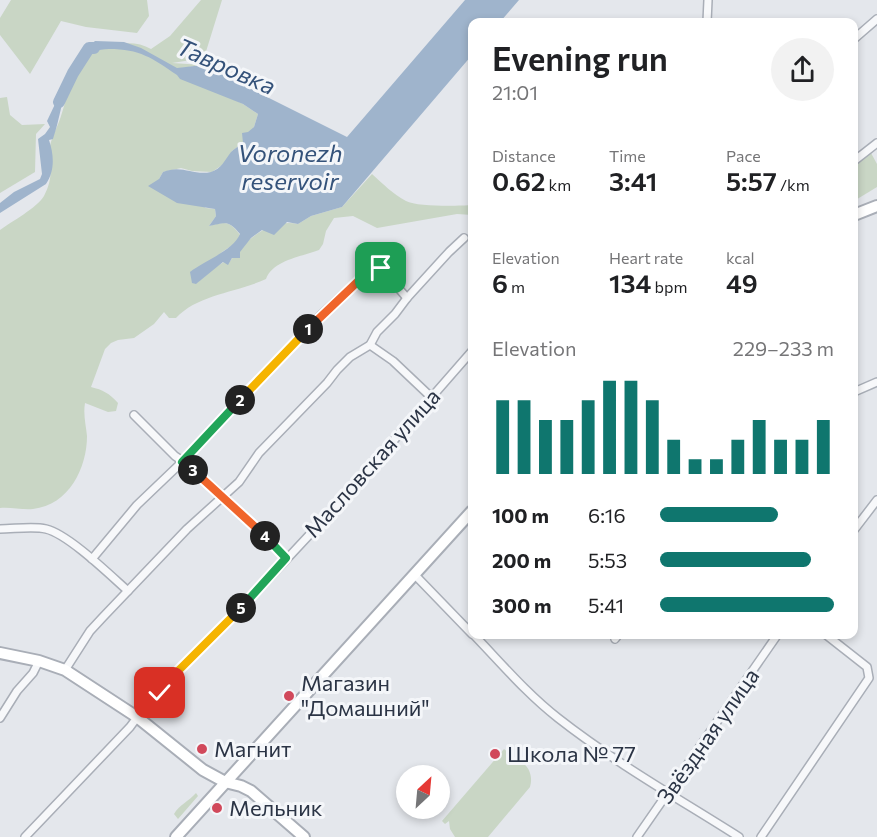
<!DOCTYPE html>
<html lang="en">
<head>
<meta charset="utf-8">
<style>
	body { margin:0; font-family:Commissioner,sans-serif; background:#f2f2f2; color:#202124; height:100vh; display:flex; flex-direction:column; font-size:22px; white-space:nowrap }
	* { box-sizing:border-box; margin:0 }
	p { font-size:20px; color:#757577 }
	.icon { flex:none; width:33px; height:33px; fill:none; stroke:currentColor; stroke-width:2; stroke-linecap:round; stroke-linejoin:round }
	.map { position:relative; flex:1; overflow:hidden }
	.panel { position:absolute; left:468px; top:18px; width:390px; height:621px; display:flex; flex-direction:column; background:#fff; border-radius:12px; box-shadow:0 3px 9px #0003 }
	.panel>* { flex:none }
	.needle { width:39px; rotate:26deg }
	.controls { position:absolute; left:396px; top:765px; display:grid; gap:12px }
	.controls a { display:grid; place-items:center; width:54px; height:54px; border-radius:50%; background:#fff; box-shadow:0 3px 9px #0003; font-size:30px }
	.pin { position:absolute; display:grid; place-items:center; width:51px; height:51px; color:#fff; margin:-26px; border-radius:12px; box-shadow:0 3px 9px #0006 }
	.km { position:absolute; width:30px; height:30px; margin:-15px; border-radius:50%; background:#222; color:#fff; font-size:16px; line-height:30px; text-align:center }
	.round { display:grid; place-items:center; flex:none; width:63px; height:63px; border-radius:32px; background:#f2f2f2 }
	.overview { display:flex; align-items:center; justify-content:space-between; height:102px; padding:0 24px }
	h1 { font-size:33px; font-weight:600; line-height:45px }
	.metrics { display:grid; grid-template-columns:repeat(3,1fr); gap:9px; height:102px; padding:6px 24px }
	.metrics div { display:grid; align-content:center }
	.metrics b { font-size:26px; font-weight:600 }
	.metrics small { font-size:16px; font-weight:400 }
	.metrics p { font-size:16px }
	.chart { height:168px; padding:12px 24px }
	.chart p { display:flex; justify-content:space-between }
	.chart svg { width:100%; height:108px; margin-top:6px; stroke:#0f766e; stroke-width:6 }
	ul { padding:0 24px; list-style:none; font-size:20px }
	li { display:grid; grid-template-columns:96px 72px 1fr; align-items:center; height:45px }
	li i { height:15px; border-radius:8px; background:#0f766e }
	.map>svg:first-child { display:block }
	.green { fill:#c9d6c5 }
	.water { fill:#9fb4cc }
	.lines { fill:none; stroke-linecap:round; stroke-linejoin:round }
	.river { stroke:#9fb4cc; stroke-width:12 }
	.street-casing { stroke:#a9aeb7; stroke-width:10 }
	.secondary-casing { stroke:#a9aeb7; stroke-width:14 }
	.street { stroke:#f7f8fa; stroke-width:7 }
	.secondary { stroke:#fff; stroke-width:10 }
	.split-1-casing { stroke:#fff; stroke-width:12 }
	.split-2-casing { stroke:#fff; stroke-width:12 }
	.split-3-casing { stroke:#fff; stroke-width:12 }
	.split-4-casing { stroke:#fff; stroke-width:12 }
	.split-5-casing { stroke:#fff; stroke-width:12 }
	.split-6-casing { stroke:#fff; stroke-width:12 }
	.split-1 { stroke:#f0652b; stroke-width:8 }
	.split-2 { stroke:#f5b400; stroke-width:8 }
	.split-3 { stroke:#22a559; stroke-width:8 }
	.split-4 { stroke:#f0652b; stroke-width:8 }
	.split-5 { stroke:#22a559; stroke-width:8 }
	.split-6 { stroke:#f5b400; stroke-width:8 }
	.poi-dot { fill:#d1495b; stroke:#f4f6f9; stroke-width:2 }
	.labels { text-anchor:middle; stroke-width:6; stroke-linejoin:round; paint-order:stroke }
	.street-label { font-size:22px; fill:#2b3445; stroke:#f4f6f9 }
	.poi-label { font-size:22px; fill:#2b3445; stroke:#f4f6f9; text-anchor:start }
	.water-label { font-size:24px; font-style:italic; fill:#34527a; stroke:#f4f6f9 }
</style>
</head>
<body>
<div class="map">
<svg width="877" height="837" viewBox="0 0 877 837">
	<rect width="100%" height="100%" fill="#e4e7ec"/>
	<g class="green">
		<path d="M11 0H147L149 16 137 33 86 27 61 21 30 74 0 35V18Z"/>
		<path d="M201 0H222L204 58 172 63 203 65 174 69 243 104 258 114 254 127 243 143 232 151 225 163 212 172 192 171 181 168 163 172 159 179 206 208 215 209 216 216 209 226C225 222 229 220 240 235L237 242 222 252 196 284 212 269 224 262 228 264C244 241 269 218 298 224L311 216 342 207 372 174C383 184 393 194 406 201 417 207 459 206 472 205V215L457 214 377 228 353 216 334 218 326 231 323 244 319 250C301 257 273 260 266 279 236 293 198 294 176 318H169L164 312 154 324 134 338 118 340 111 343 105 349 91 387C103 390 109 393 118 403L116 411 108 412 85 403C83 415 86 425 87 436 87 468 69 505 33 509 22 510 11 507 0 508V230C11 222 38 207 44 196 56 172 47 167 50 146 52 136 58 126 61 116 72 83 72 56 111 46 124 42 139 42 151 49L170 36Z"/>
		<path d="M7 97 10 115 22 125 45 124 36 134 35 172 0 193V98Z"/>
		<path d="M871 153 877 164V187L854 201V164Z"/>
		<path d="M504 749 509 753 506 757C522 757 535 770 530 787L488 837H455L450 829 449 821 445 824 442 821Z"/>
		<path d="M196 793 198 796 178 819 174 814C179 805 189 801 196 793Z"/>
	</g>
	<path class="water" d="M465 0H519L500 22H472V55L342 207 311 216 298 224 287 222 274 235 262 230 251 238 240 252V258H232L228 265 223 262 196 284 192 283 190 272C204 261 234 250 240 234 228 219 225 223 209 226L216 216 215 209 177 203 148 186 159 179 163 172C182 164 193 176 211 172 221 169 225 160 231 152 234 149 239 146 243 143L242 133 248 132 254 127 258 114 243 104 180 79 177 75C152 58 140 49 109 49 64 49 65 107 53 139L49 140C54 155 55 171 46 184L0 213V203L14 192 40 179 42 174 38 139 45 134 50 127 47 121 74 64 81 53 95 41 124 42 141 48 177 68 203 65 347 137Z"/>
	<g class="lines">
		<path class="river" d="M59 102 73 73 89 48H94"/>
		<g class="street-casing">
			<g id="street">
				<path d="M707 22 708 0"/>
				<path d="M854 39 877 19"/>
				<path d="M854 161 877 143"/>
				<path d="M370 345 393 361 431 397"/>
				<path d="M854 392 877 382"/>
				<path d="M134 415 175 456 187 464 224 497 286 558"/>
				<path d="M0 529C14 529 33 526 46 529 68 534 110 575 128 591"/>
				<path d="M854 530 877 500"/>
				<path d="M92 559 137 505 182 462 321 315 372 268H381L407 298"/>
				<path d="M414 574 472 634"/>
				<path d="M473 634C501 663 527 694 558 718 614 762 679 799 739 837"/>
				<path d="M615 639 619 634"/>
				<path d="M65 670 90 631 103 617 187 529 239 482 259 453 327 383 337 370 350 357 370 345 377 332 395 314 407 298 449 252 464 238"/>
				<path d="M0 718 17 691 33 673 39 661"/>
				<path d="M25 837 130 727 144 708 179 670 229 621 340 502 472 351"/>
				<path d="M637 837 778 634"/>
				<path d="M761 837 869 678 867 667 825 634"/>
			</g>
		</g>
		<g class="secondary-casing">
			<g id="secondary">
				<path d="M854 215 877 206"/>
				<path d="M0 653 39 661 65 670 137 717 203 770 225 782 241 786 251 791 304 837"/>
				<path d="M176 837 472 511"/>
			</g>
		</g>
		<use href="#street" class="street"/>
		<use href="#secondary" class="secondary"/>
	</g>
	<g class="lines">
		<g class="split-1-casing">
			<path id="split-1" d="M308 329 372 268H381"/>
		</g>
		<g class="split-2-casing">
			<path id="split-2" d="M240 400 308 329"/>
		</g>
		<g class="split-3-casing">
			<path id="split-3" d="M193 470 182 462 240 400"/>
		</g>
		<g class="split-4-casing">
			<path id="split-4" d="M193 470 265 536"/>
		</g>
		<g class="split-5-casing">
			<path id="split-5" d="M241 608 286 558 265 536"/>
		</g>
		<g class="split-6-casing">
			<path id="split-6" d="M160 693 179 670 241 608"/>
		</g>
		<use href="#split-1" class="split-1"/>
		<use href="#split-2" class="split-2"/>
		<use href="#split-3" class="split-3"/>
		<use href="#split-4" class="split-4"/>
		<use href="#split-5" class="split-5"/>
		<use href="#split-6" class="split-6"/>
	</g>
	<g class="poi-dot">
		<circle cx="289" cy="696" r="6"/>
		<circle cx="202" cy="749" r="6"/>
		<circle cx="495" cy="754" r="6"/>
		<circle cx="217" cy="808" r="6"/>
	</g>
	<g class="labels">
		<g class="street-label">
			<text transform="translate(372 463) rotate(-48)" y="8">Масловская улица</text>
			<text transform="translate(708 736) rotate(-55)" y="8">Звёздная улица</text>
		</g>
		<g class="poi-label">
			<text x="301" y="691">Магазин<tspan x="301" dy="25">"Домашний"</tspan></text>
			<text x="214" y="757">Магнит</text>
			<text x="507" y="762">Школа № 77</text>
			<text x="229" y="816">Мельник</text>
		</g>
		<g class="water-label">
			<text transform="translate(226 67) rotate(24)" y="8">Тавровка</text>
			<text x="290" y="162">Voronezh<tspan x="290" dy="28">reservoir</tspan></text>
		</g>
	</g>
</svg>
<div class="controls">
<a><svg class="needle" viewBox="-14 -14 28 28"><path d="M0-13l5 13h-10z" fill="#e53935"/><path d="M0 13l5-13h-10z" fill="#757577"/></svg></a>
</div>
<div class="pin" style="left:381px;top:268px;background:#1e9e55"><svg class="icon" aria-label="arrive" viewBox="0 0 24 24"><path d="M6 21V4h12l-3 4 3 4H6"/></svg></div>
<div class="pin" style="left:160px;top:693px;background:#d93025"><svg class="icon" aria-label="check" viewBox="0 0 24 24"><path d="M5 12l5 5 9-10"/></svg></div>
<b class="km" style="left:308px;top:329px">1</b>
<b class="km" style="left:240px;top:400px">2</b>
<b class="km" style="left:193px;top:470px">3</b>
<b class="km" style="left:265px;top:536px">4</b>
<b class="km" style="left:241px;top:608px">5</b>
<section class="panel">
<div class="overview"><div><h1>Evening run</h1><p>21:01</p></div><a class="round"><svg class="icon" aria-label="share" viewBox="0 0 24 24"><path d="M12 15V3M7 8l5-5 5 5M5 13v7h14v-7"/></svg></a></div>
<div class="metrics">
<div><p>Distance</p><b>0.62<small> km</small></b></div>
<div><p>Time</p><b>3:41</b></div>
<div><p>Pace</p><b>5:57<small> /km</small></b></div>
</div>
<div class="metrics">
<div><p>Elevation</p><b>6<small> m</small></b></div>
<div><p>Heart rate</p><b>134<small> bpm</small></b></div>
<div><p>kcal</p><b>49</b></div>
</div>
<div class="chart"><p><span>Elevation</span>229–233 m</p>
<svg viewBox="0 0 160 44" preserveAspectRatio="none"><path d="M5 44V14M15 44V14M25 44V22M35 44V22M45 44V14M55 44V6M65 44V6M75 44V14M85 44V30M95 44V38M105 44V38M115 44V30M125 44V22M135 44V30M145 44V30M155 44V22"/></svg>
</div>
<ul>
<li><b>100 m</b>6:16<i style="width:68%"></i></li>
<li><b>200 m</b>5:53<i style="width:87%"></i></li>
<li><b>300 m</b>5:41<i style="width:100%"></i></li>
</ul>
</section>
</div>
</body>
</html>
